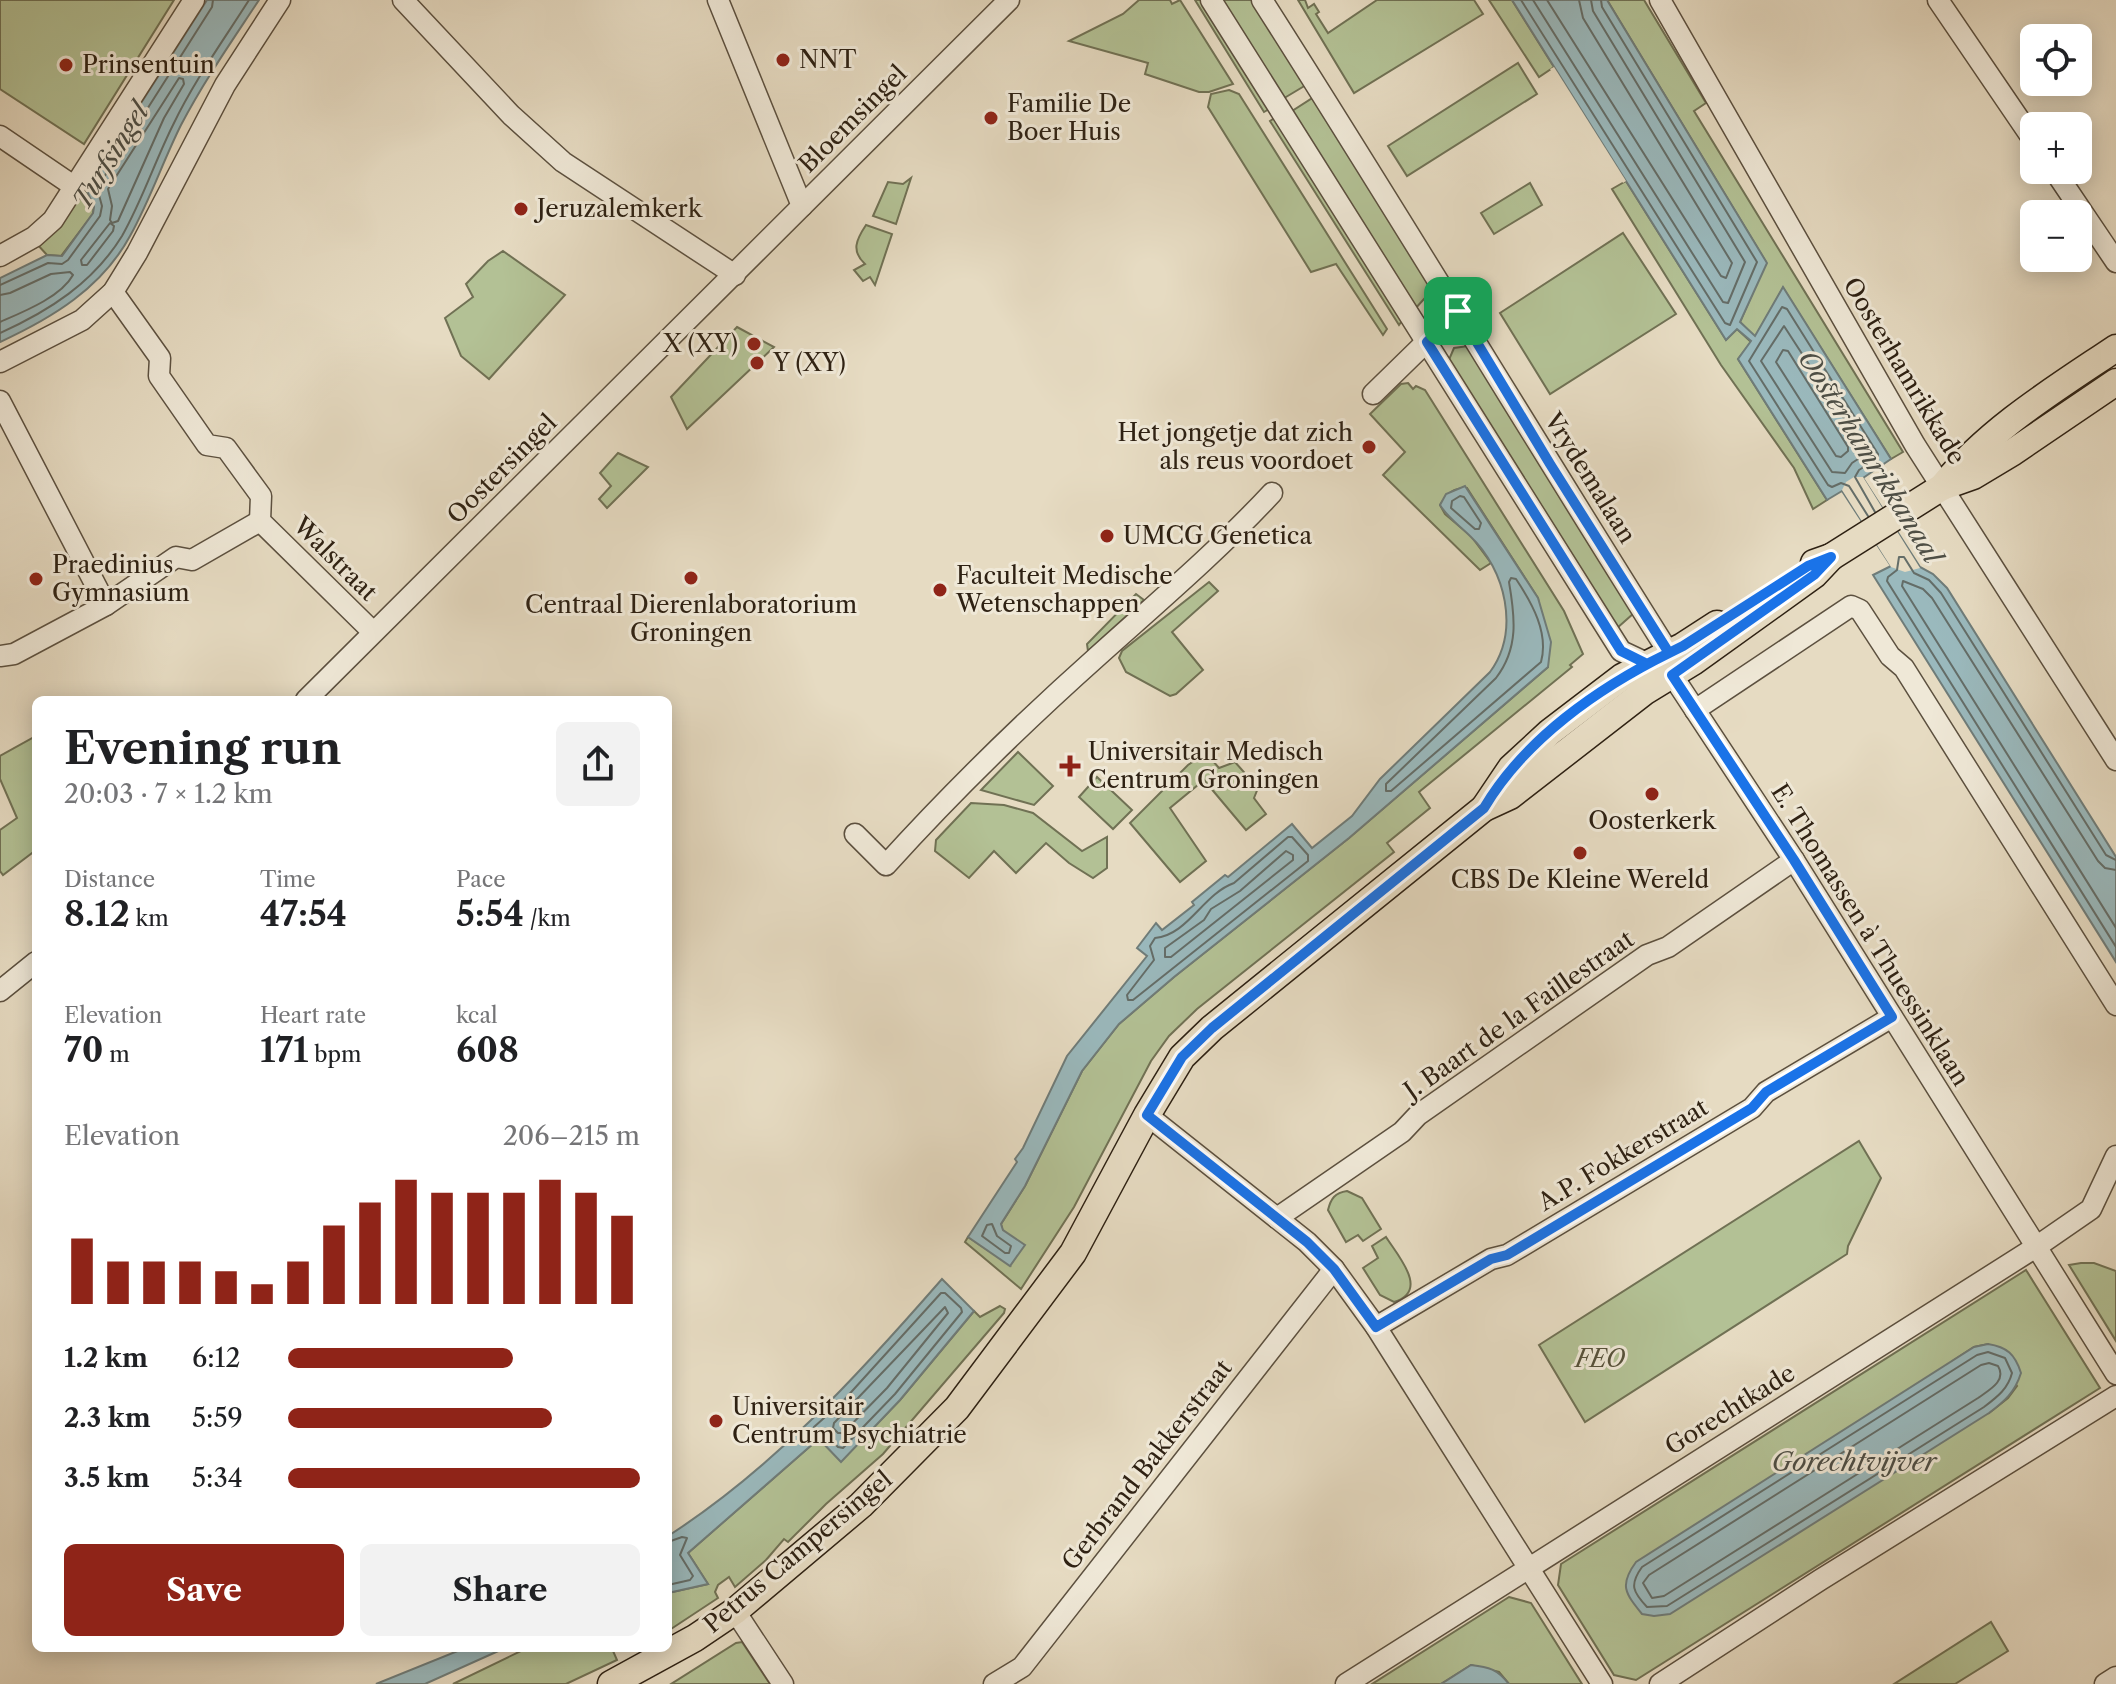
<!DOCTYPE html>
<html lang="en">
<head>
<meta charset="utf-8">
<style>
	body { margin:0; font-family:"Libre Caslon Text",serif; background:#f2f2f2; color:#202124; height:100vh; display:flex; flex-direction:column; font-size:30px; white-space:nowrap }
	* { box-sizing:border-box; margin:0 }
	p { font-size:26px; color:#757577 }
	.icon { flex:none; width:44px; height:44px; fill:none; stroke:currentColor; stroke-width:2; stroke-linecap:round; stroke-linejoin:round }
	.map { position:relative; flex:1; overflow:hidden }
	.details { position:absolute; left:32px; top:696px; width:640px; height:956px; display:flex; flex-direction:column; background:#fff; border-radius:12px; box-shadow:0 4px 20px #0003 }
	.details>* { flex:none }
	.controls { position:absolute; left:2020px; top:24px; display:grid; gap:16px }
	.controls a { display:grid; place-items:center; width:72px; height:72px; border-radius:12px; background:#fff; box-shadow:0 4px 20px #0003; font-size:40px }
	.pin { position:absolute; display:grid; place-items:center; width:68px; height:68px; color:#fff; margin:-34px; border-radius:16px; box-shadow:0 4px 12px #0006 }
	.round { display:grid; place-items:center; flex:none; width:84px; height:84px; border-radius:12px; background:#f2f2f2 }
	.overview { display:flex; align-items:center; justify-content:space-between; height:136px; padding:0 32px }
	h1 { font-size:44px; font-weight:700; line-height:60px }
	.figures { display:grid; grid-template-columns:repeat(3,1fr); gap:12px; height:136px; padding:8px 32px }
	.figures div { display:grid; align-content:center }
	.figures b { font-size:34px; font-weight:700 }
	.figures small { font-size:22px; font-weight:400 }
	.figures p { font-size:22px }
	.chart { height:224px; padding:16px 32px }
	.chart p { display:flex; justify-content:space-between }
	.chart svg { width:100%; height:144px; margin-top:8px; stroke:#8f2418; stroke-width:6 }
	.cta { display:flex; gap:16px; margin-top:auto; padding:16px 32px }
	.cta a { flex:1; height:92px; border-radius:12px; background:#8f2418; color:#fff; font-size:32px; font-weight:700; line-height:92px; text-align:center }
	.cta a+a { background:#f2f2f2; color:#202124 }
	ul { padding:0 32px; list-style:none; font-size:26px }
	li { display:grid; grid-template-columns:128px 96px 1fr; align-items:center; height:60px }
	li i { height:20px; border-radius:10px; background:#8f2418 }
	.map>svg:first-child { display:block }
	.green { fill:#b3c195; stroke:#707154; stroke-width:2; fill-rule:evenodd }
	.water { fill:#9ab9bd; stroke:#6f7c79; stroke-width:2 }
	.pier { fill:#e6dbc2 }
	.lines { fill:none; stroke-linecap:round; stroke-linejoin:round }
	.shore { stroke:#646d68; stroke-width:2 }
	.minor-casing { stroke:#5c503f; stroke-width:23 }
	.major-casing { stroke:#2e2113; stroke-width:29 }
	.minor { stroke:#efe8d7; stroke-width:20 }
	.major { stroke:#e6dbc2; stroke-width:26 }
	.route-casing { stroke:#fff; stroke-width:16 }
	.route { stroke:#1a73e8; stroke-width:10 }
	.poi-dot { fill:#8f2418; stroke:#efe8d7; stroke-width:3 }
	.labels { text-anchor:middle; stroke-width:6; stroke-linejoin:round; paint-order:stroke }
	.poi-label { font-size:24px; fill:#2e2113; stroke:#efe8d7; text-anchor:start }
	.street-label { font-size:24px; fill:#2e2113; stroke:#efe8d7 }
	.park-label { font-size:24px; font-style:italic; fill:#56513a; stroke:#efe8d7 }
	.water-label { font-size:26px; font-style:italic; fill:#4e4f46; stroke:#efe8d7 }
</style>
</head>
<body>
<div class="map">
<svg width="2116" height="1684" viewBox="0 0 2116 1684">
	<rect width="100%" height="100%" fill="#e6dbc2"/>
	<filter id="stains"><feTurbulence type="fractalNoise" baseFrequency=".0025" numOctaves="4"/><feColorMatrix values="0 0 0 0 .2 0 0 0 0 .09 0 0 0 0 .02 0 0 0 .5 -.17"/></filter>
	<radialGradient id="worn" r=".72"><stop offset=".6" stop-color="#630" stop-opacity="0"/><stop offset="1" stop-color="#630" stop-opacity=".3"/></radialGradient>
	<g class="green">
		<path d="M0 0H174L84 144 0 89Z"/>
		<path d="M1139 0H1170L1172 4 1180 0 1233 84 1209 92H1199L1145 74 1148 63 1069 41 1123 14Z"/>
		<path d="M1195 0H1205L1271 108 1264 112Z"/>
		<path d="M1218 0H1252L1306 85 1281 100Z"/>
		<path d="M1298 0H1305L1308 8 1314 4 1319 12 1316 14 1328 33 1377 0H1474L1483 14 1354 93Z"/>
		<path d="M1489 0H1512L1554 67 1539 77Z"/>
		<path d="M1607 0H1644L1706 103 1694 111 1903 452 1891 459 1783 288 1755 337 1740 322 1766 262Z"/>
		<path d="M1518 63 1537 94 1407 176 1388 146Z"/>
		<path d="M1229 90 1239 94 1387 329 1383 335 1336 264 1311 272 1208 107 1211 94Z"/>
		<path d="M1314 97 1435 287 1414 310 1289 113Z"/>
		<path d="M1278 116 1404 318 1399 325 1270 121Z"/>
		<path d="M911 178 896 224 873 216 888 182 903 184Z"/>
		<path d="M1626 181 1726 340 1737 329 1751 342 1738 359 1827 500 1813 509 1794 468 1721 365 1612 189Z"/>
		<path d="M1530 183 1542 205 1494 234 1481 213Z"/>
		<path d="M86 189 94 207 93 214 61 256 47 255 36 243 65 210 78 202Z"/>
		<path d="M866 225 892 234 875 285 870 277 863 281 854 270 865 264C851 251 856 240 866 225Z"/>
		<path d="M1623 233 1676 314 1550 394 1500 313Z"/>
		<path d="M503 251 565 295 489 379 461 356 445 318 473 297 466 284 488 261Z"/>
		<path d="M737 327 774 347 687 429 671 397Z"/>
		<path d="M1468 346 1634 613 1616 629 1448 362 1454 348Z"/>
		<path d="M1408 383 1413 389 1416 386 1425 390 1564 611 1583 654 1570 665 1572 667 1419 792 1430 808 1387 843 1394 852 1197 1009 1169 1036 1151 1061 1074 1207 1021 1289 965 1242 968 1237 1010 1265 1001 1224 1025 1186 1082 1071 1119 1024 1174 977 1349 838 1548 667 1538 598 1467 488C1453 488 1447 493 1440 505L1445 514 1471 536 1491 563 1480 570 1383 475 1405 452 1370 414 1401 384Z"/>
		<path d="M618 453 648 467 607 508 599 499 611 486 600 473Z"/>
		<path d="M1209 582 1218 591 1172 632 1203 670 1176 694 1170 696 1126 672 1119 658 1122 651Z"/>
		<path d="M1136 594 1144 600 1088 651 1087 644Z"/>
		<path d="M36 736V850L3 875 0 871V830L17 818 0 779V756Z"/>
		<path d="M1018 752 1053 786 1034 805 981 790Z"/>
		<path d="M1206 753 1219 768 1235 762 1258 788 1254 798 1266 814 1246 830 1204 780 1170 808 1206 861 1180 882 1130 823 1188 765Z"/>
		<path d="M1097 777 1132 810 1113 829 1079 797Z"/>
		<path d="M971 803 1004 805 1033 813 1082 851 1107 837V868L1093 878 1069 863 1046 843 1016 873 994 851 969 878 935 851 936 840Z"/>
		<path d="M1859 1141 1881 1178 1848 1246 1847 1254 1585 1422 1539 1345Z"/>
		<path d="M1347 1191 1362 1198 1381 1229 1363 1241 1358 1235 1346 1242 1328 1210C1331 1198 1335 1193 1347 1191Z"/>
		<path d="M1386 1237C1398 1256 1430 1291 1394 1302L1380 1295 1363 1268 1378 1258 1372 1246Z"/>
		<path d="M2081 1263H2094L2116 1271V1341L2069 1265Z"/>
		<path d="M2026 1270 2100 1388 1636 1680 1614 1675 1558 1585 1561 1564ZM1988 1344 2017 1386 2008 1398 1989 1413 1954 1360 1974 1347Z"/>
		<path d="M1000 1306 1005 1309 1004 1313 883 1454 826 1504 788 1542 784 1539 766 1560 735 1587 729 1577 718 1585 715 1592 718 1598 668 1631V1593L708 1584 688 1553 815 1442H822L841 1461 900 1400 974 1311 980 1317Z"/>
		<path d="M1509 1597 1531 1603 1582 1684H1509L1499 1672 1471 1665 1441 1684H1372Z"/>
		<path d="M1991 1622 2008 1651 1955 1684H1894Z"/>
		<path d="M742 1642 770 1684H671L736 1643Z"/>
		<path d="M527 1648H616L613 1651 617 1660 566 1684H453Z"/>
	</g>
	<g class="water">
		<path d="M207 0H259C232 41 204 81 181 125 163 161 150 200 130 236 102 288 52 318 0 342V278L47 255 62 256 93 213 94 207 86 189Z"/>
		<path d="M1512 0H1607L1767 263 1740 322 1755 336 1783 287 1891 459 1863 478 1920 567 1933 574 1947 588 2116 857V962L1873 575 1891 566 1842 491 1827 500 1738 359 1751 341 1737 329 1726 340Z"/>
		<path d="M1465 486 1538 598 1551 642 1548 667 1349 838 1174 977 1119 1024 1082 1071 1025 1186 1001 1224 1003 1230 1025 1245 1010 1266 968 1237 1017 1162 1015 1159 1023 1148 1067 1056 1147 956 1137 948 1156 923 1162 930 1194 905 1192 902 1225 875 1228 877 1292 824 1312 848 1352 816 1380 779 1490 672C1520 631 1506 570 1470 536 1459 525 1448 518 1440 505L1446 494Z"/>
		<path d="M942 1279 974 1311 900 1400 841 1462 822 1442H815L688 1553 708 1584 668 1593V1536C774 1468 860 1373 942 1279Z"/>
		<path d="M1988 1344C2007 1347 2015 1354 2021 1373 2015 1392 2005 1401 1989 1413L1670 1614 1654 1616 1642 1614C1625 1593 1619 1585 1636 1562L1974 1347Z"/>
		<path d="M465 1648H505L425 1684H376Z"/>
		<path d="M1471 1665C1489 1667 1497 1669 1509 1684H1441Z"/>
	</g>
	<g class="pier">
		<path d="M1554 67 1626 181 1623 183 1550 69Z"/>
		<path d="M1854 477H1863L1920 568 1905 572 1891 567 1842 490 1846 482Z"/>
	</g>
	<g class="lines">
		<g class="shore">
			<path d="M1521 0 1725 323 1730 325 1757 262 1602 7 1601 0"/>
			<path d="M1533 0 1723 302 1728 303 1745 262 1593 11 1591 0"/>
			<path d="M1547 0 1721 276 1726 278 1732 263 1583 18 1579 0"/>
			<path d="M179 78 183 79 184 84 164 118 118 221 112 223 110 220 112 206 108 189Z"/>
			<path d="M110 223 114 226 113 231 87 265H82L81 260Z"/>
			<path d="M0 285 48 263 62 264 68 260 100 216 102 206 97 188 212 7 213 0"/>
			<path d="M0 295 10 293 51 274 70 272 73 275C61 297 23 312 0 322"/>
			<path d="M1784 326 1865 451 1864 455 1852 463 1845 473 1832 472 1761 361Z"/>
			<path d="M0 333C49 311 93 283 122 236 142 201 155 161 173 125 194 81 223 41 249 0"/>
			<path d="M1783 350 1788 351 1848 447V451L1841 457 1836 456 1776 362Z"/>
			<path d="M1460 496 1464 497 1481 523 1479 529H1475L1451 508 1452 501Z"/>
			<path d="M1868 516 1849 486 1841 483 1832 487 1828 485 1749 361 1782 307 1787 309 1878 454V458L1859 470 1855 477 1875 512"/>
			<path d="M1511 578 1516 579C1532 603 1549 633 1541 662L1391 791H1386V784L1496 678C1519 648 1515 617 1509 582Z"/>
			<path d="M1288 837H1292L1308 855V861L1133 1000H1128L1127 995 1154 960 1150 946 1155 938C1188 935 1203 894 1234 883Z"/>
			<path d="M1286 851 1293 855V860L1171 957H1165V948L1204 920 1211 909 1240 891Z"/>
			<path d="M2116 860 2106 855 1941 593 1929 580 1914 573 1904 557H1899L1897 570 1888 577 1887 581 2116 947"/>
			<path d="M2116 870 2105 868 2098 861 1932 598 1923 589 1903 581 1902 586 2116 928"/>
			<path d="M992 1224 997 1236 1011 1246 1009 1253H1005L982 1236 987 1225Z"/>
			<path d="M941 1293H945L961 1308 962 1312 895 1394 843 1448 838 1447 827 1436 814 1433V1427L844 1400Z"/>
			<path d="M945 1307 948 1313 887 1388 843 1433H838L833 1428 834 1423Z"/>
			<path d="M1988 1352 2005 1358 2012 1373C2008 1389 1997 1397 1984 1407L1667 1606 1647 1607C1633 1592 1629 1585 1642 1567L1977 1355Z"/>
			<path d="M1989 1363 1998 1366C2007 1381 1989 1390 1978 1398L1664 1596 1652 1598 1643 1583 1649 1575 1981 1365Z"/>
			<path d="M668 1542 682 1537 687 1538 680 1555 693 1576 690 1580 668 1585"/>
		</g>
		<g class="minor-casing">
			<g id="minor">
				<path d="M403 0 511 115 563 162 735 275"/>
				<path d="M718 0 802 206"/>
				<path d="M1211 0 1621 651 1672 675 1794 860 2116 1374"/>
				<path d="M1262 0C1400 216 1532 436 1669 653L1671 667"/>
				<path d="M1660 0 1915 445 2116 760"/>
				<path d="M1938 0 2034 141"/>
				<path d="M0 136 75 187"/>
				<path d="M2054 170 2116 262"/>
				<path d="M0 256 34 237 53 220 194 0"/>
				<path d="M113 292 160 358 159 376 207 445 226 448 261 496 260 521 373 632"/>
				<path d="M0 362 82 320 113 292 137 253 225 85 280 0"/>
				<path d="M1373 394 1458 311"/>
				<path d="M0 401 106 605"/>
				<path d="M0 656 14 654 106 605 176 557 192 560 260 521"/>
				<path d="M306 700 1009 0"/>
				<path d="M1695 710 1851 606 1860 610 1890 656 1904 668 2116 1005"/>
				<path d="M855 834 886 865C953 791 1025 721 1099 655 1158 602 1218 551 1272 493"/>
				<path d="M0 991 36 962"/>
				<path d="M1147 1115 1307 1242 1334 1269 1376 1327 1602 1684"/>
				<path d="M1277 1218 1402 1132 1418 1115 1647 955 1668 947 1794 860"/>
				<path d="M1376 1327 1491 1259 1507 1255 1752 1108 1766 1092 1892 1017"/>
				<path d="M735 1611 783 1684"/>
				<path d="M994 1684 1022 1667 1334 1269"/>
				<path d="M1346 1684 2036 1247 2091 1209 2116 1156"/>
				<path d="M1660 1684 1820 1580 2116 1396"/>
				<path d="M2105 1684 2116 1677"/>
			</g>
		</g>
		<g class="major-casing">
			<g id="major">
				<path d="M1942 487C1989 429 2055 389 2116 348"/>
				<path d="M1814 563 1831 557 1942 487 1973 476 2013 452 2116 382"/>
				<path d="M1484 808 1511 768 1550 732 1622 677 1683 646 1717 624"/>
				<path d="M611 1684 695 1638 735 1611 861 1505 957 1408 1073 1253 1147 1115 1182 1057 1212 1028 1484 808 1510 796 1644 692 1693 662 1814 575 1831 557"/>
			</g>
		</g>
		<use href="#minor" class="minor"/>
		<use href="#major" class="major"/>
	</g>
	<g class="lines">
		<g class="route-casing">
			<path id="route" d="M1458 311 1550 464 1669 653C1598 688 1525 739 1484 808L1212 1028 1182 1057 1147 1115 1307 1242 1334 1269 1376 1327 1491 1259 1507 1255 1752 1108 1766 1092 1892 1017 1794 860 1672 675 1814 575 1831 557 1808 566 1683 646 1647 664 1621 651 1427 342 1458 311"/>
		</g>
		<use href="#route" class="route"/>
	</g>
	<g class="poi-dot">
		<circle cx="783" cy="60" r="8"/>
		<circle cx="66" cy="65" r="8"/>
		<circle cx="991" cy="118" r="8"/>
		<circle cx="521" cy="209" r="8"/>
		<circle cx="754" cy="344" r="8"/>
		<circle cx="757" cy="363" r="8"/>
		<circle cx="1369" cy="447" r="8"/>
		<circle cx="1107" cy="536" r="8"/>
		<circle cx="691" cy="578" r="8"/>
		<circle cx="36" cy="579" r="8"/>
		<circle cx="940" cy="590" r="8"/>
		<path d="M1066 754h8v8h8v8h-8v8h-8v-8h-8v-8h8z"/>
		<circle cx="1652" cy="794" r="8"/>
		<circle cx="1580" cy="853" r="8"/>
		<circle cx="716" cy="1421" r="8"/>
	</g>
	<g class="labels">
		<g class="poi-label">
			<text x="799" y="68">NNT</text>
			<text x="82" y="73">Prinsentuin</text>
			<text x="1007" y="112">Familie De<tspan x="1007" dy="28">Boer Huis</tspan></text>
			<text x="537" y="217">Jeruzalemkerk</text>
			<text x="738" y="352" text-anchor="end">X (XY)</text>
			<text x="773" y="371">Y (XY)</text>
			<text x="1353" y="441" text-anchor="end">Het jongetje dat zich<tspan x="1353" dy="28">als reus voordoet</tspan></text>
			<text x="1123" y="544">UMCG Genetica</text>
			<text x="52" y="573">Praedinius<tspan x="52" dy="28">Gymnasium</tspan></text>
			<text x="956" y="584">Faculteit Medische<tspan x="956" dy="28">Wetenschappen</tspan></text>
			<text x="691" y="613" text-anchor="middle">Centraal Dierenlaboratorium<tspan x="691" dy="28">Groningen</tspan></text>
			<text x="1088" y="760">Universitair Medisch<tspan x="1088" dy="28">Centrum Groningen</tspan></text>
			<text x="1652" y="829" text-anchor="middle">Oosterkerk</text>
			<text x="1580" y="888" text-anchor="middle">CBS De Kleine Wereld</text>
			<text x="732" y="1415">Universitair<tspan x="732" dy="28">Centrum Psychiatrie</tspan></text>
		</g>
		<g class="street-label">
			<text transform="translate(853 119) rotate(-45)" y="8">Bloemsingel</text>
			<text transform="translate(1904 371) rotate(59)" y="8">Oosterhamrikkade</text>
			<text transform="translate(502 469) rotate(-45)" y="8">Oostersingel</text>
			<text transform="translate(1590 478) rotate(58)" y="8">Vrydemalaan</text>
			<text transform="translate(335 559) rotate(45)" y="8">Walstraat</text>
			<text transform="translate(1870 935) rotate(58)" y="8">E. Thomassen à Thuessinklaan</text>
			<text transform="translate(1519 1015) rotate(-35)" y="8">J. Baart de la Faillestraat</text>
			<text transform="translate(1623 1155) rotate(-31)" y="8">A.P. Fokkerstraat</text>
			<text transform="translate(1730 1410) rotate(-32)" y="8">Gorechtkade</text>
			<text transform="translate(1147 1465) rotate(-52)" y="8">Gerbrand Bakkerstraat</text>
			<text transform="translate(798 1552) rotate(-40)" y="8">Petrus Campersingel</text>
		</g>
		<g class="park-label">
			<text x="1600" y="1367">FEO</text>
		</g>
		<g class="water-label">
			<text transform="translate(111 156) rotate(-58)" y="9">Turfsingel</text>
			<text transform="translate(1870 457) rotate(58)" y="9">Oosterhamrikkanaal</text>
			<text x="1854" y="1471">Gorechtvijver</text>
		</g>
	</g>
	<rect width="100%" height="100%" filter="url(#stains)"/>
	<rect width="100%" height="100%" fill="url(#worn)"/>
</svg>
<div class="controls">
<a><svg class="icon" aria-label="locate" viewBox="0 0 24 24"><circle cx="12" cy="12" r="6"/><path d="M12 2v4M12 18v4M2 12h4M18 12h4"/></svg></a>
<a>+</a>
<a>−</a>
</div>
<div class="pin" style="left:1458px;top:311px;background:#1e9e55"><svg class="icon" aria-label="arrive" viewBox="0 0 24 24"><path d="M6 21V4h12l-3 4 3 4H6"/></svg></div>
<section class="details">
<div class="overview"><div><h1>Evening run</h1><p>20:03 · 7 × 1.2 km</p></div><a class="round"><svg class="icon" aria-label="share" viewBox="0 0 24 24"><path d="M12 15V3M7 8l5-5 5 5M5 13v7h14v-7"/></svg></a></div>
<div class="figures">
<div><p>Distance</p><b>8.12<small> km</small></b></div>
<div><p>Time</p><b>47:54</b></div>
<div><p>Pace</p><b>5:54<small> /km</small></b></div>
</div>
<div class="figures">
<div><p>Elevation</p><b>70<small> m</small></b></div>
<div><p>Heart rate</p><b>171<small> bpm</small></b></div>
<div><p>kcal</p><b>608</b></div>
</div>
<div class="chart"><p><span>Elevation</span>206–215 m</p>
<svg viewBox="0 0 160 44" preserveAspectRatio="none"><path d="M5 44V24M15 44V31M25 44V31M35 44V31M45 44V34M55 44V38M65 44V31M75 44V20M85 44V13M95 44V6M105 44V10M115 44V10M125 44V10M135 44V6M145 44V10M155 44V17"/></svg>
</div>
<ul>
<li><b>1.2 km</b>6:12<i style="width:64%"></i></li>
<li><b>2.3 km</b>5:59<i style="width:75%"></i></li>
<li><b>3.5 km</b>5:34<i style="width:100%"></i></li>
</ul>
<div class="cta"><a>Save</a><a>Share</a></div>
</section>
</div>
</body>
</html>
